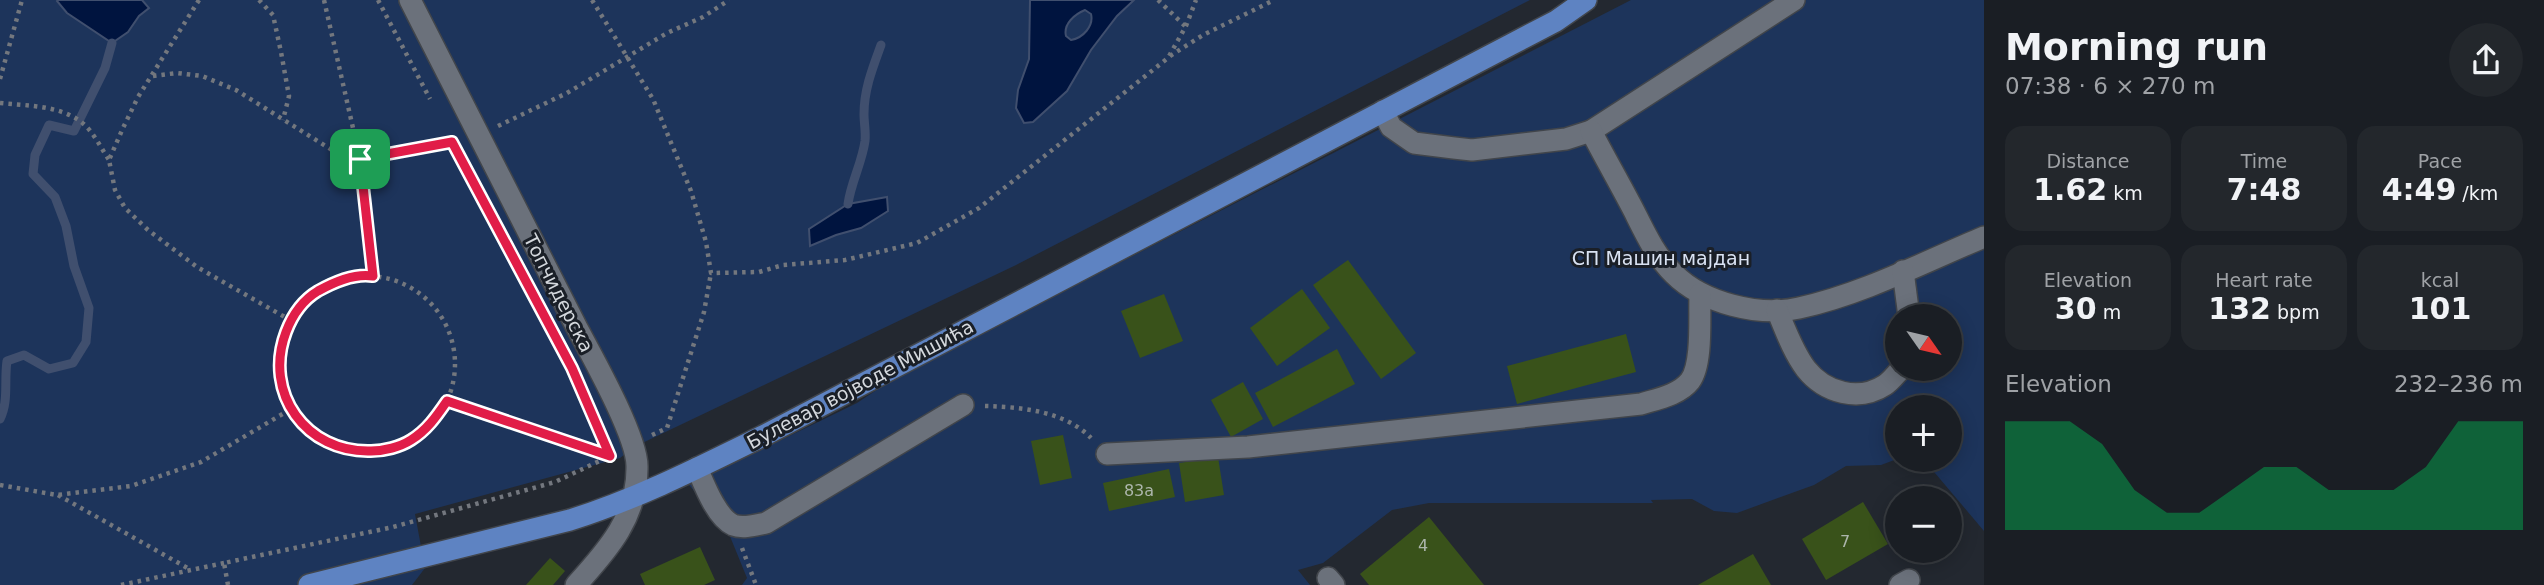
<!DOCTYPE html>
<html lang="en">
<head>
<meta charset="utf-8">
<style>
	body { margin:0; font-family:"DejaVu Sans",sans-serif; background:#23272c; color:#f1f3f6; height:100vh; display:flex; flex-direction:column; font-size:26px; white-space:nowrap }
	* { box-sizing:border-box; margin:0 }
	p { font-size:23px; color:#9fa2a6 }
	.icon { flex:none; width:38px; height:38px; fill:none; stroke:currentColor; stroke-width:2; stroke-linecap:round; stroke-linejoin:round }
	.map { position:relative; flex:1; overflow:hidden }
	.drawer { display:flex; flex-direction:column; background:#1a1e24; width:560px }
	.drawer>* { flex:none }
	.needle { width:46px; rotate:124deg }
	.controls { position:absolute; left:1885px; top:304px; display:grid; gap:14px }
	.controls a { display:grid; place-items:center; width:77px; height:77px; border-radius:50%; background:#1a1e24; box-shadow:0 4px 18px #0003,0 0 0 2px #383c41; font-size:35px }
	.pin { position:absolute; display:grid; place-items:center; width:60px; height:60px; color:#fff; margin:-30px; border-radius:14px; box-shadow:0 4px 10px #0006 }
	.round { display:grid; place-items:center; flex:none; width:74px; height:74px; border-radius:37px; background:#23272c }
	.headline { display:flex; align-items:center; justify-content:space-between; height:119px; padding:0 21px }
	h1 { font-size:38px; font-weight:600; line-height:52px }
	.stats { display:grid; grid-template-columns:repeat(3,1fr); gap:10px; height:119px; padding:7px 21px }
	.stats div { display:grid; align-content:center; border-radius:18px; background:#23272c; text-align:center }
	.stats b { font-size:30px; font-weight:600 }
	.stats small { font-size:19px; font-weight:400 }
	.stats p { font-size:19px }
	.chart { height:196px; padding:14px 21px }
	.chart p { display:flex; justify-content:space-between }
	.chart svg { width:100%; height:126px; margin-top:7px; fill:#0b8043; opacity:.7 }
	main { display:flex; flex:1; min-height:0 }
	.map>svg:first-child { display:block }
	.green { fill:#1d345b; fill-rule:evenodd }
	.water { fill:#00143f; stroke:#404f6e; stroke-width:2; fill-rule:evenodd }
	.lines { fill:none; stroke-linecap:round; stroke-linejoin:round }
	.stream { stroke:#404f6e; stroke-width:9 }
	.building { fill:#39521a }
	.minor-casing { stroke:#41454b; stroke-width:24 }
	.major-casing { stroke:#41454b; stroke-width:24 }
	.path { stroke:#73777e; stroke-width:4.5; stroke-dasharray:3.5 5; stroke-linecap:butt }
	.minor { stroke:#6b717b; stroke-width:21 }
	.major { stroke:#5e83c2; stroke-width:21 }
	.route-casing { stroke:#fff; stroke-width:14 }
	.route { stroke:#e11d48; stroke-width:9 }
	.labels { text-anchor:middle; stroke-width:6; stroke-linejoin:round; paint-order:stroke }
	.number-label { font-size:16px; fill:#adb6ac }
	.park-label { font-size:19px; fill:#d9e2f2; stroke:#1a1f27 }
	.street-label { font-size:19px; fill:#d4d8dd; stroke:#1a1f27 }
</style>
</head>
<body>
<main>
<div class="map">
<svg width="1984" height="585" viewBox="0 0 1984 585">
	<rect width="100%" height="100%" fill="#232830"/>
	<g class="green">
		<path d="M0 0H1530L1014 266 634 447 620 458 415 514 425 568 412 585H0Z"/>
		<path d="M1631 0H1984V531L1924 460H1950V408H1897V459L1881 465 1846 466 1814 485 1737 513 1714 511 1692 499 1651 500 1653 503H1429L1392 510 1323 563 1298 570 1310 585H742L747 578 727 529 689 485 857 403 893 379ZM1897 317H1950V369H1897Z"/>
	</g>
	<g class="water">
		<path d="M58 0H142L149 8 139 16 128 32 112 43 67 13 57 1Z"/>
		<path d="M1030 0H1134L1117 16 1091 50 1067 91 1033 122 1024 123 1016 108 1018 90 1029 59ZM1085 10 1091 14C1094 26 1083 38 1071 40L1066 36C1063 24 1075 14 1085 10Z"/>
		<path d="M887 197 888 211 861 228 836 235 810 246 809 229 848 204Z"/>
	</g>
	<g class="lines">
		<g class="stream">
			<path d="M848 204C851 182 862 163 865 141 866 132 864 123 864 114 864 89 873 67 881 45"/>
			<path d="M0 419C9 401 4 381 7 361L24 355 49 369 73 363 86 342 89 308 74 266 66 226 55 197 33 174 35 155 49 125 74 131 105 68 112 43"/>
		</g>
	</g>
	<g class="building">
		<path d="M1348 260 1416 353 1381 379 1313 285Z"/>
		<path d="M1302 289 1330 328 1277 366 1250 328Z"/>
		<path d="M1164 294 1183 341 1140 358 1121 311Z"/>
		<path d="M1626 334 1636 372 1517 404 1507 366Z"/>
		<path d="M1337 349 1355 384 1273 427 1255 393Z"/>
		<path d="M1243 382 1263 419 1231 437 1211 400Z"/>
		<path d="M1063 435 1072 478 1040 485 1031 441Z"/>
		<path d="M1218 457 1224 495 1185 502 1179 463Z"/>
		<path d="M1169 469 1175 497 1109 511 1103 483Z"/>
		<path d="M1863 502 1888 544 1826 580 1802 539Z"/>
		<path d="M1429 517 1484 585H1369L1360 574Z"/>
		<path d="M700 547 715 580 704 585H645L640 574Z"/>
		<path d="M1753 554 1771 585H1698Z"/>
		<path d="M550 558 565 571 553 585H526Z"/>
	</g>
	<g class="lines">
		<g class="minor-casing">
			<g id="minor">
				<path d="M410 0C465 109 521 217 576 326 592 356 637 436 637 466 638 516 608 550 576 585"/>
				<path d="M1383 111 1391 127 1414 143 1454 148 1472 150 1566 139 1591 131 1794 0"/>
				<path d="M1591 131C1605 158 1620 184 1634 211 1645 233 1656 257 1674 274 1703 303 1759 317 1799 308 1863 294 1924 262 1984 237"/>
				<path d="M1903 271 1909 317"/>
				<path d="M1777 310C1785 329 1793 352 1806 369 1825 393 1859 402 1885 385 1891 381 1896 374 1901 369"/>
				<path d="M1107 454 1248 447 1641 404C1657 399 1679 395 1690 381 1703 364 1699 316 1700 294"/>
				<path d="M697 468C704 484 716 517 733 525 743 529 756 525 766 523L963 405"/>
				<path d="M1328 578 1334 585"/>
				<path d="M1900 585 1909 580"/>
			</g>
		</g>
		<g class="major-casing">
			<path id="major" d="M309 585 570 520C637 499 700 467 763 436L1510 45 1556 21 1586 0"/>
		</g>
		<g class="path">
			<path d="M199 0 138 97 123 128 109 160 115 190 125 208 148 230 197 267 290 320"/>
			<path d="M259 0 273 15 281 52 289 96 283 120"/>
			<path d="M324 0 360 159 373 276"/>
			<path d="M378 0 430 99"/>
			<path d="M592 0 653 99 691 191 706 242 711 273 759 272 783 265 845 260 917 243 979 208 1168 58 1186 26 1196 0"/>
			<path d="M1158 0 1185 26"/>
			<path d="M1170 56 1203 35 1274 0"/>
			<path d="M153 76 177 73 202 76 236 90 340 155 360 159 457 141"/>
			<path d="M0 79 22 0"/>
			<path d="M0 103C30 106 71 105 91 132 98 141 103 151 109 160"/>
			<path d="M498 126 567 93 667 33 703 17 729 0"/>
			<circle cx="367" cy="364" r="88"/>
			<path d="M447 401 609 456"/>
			<path d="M985 406C1021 407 1065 411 1091 438"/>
			<path d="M652 435 667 428 704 312 711 273"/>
			<path d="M0 485 57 495 131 486 201 462 291 409"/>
			<path d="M58 495 191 570"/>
			<path d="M742 548 756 585"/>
			<path d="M121 585 224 563"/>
			<path d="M228 585 224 563 393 527 555 482 610 456 609 454"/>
		</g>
		<use href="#minor" class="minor"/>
		<use href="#major" class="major"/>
	</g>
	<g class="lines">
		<g class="route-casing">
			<path id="route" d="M452 142 572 368 610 456 447 401C436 417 427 430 411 440 400 447 384 451 371 451 306 453 263 393 286 332 292 316 303 300 318 291 334 282 354 273 373 276L360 159Z"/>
		</g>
		<use href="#route" class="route"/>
	</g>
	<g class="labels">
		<g class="number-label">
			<text x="1139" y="496">83a</text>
			<text x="1845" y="547">7</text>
			<text x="1423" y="551">4</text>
		</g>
		<g class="park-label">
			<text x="1661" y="265">СП Машин мајдан</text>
		</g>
		<g class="street-label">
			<text transform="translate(559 293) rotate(63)" y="7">Топчидерска</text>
			<text transform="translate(860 384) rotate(-28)" y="7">Булевар војводе Мишића</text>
		</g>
	</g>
</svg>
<div class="controls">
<a><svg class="needle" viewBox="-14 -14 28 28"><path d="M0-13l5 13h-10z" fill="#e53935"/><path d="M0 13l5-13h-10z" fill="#9fa2a6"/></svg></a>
<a>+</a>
<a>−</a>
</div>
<div class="pin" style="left:360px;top:159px;background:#1e9e55"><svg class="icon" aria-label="arrive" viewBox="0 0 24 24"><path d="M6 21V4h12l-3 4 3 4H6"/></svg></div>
</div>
<section class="drawer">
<div class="headline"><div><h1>Morning run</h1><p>07:38 · 6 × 270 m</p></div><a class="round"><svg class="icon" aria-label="share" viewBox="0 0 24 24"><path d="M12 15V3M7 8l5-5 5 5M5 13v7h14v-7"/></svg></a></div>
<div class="stats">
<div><p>Distance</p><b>1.62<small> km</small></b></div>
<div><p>Time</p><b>7:48</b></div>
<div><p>Pace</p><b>4:49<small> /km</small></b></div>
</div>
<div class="stats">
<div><p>Elevation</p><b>30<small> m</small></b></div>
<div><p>Heart rate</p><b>132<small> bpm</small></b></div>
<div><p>kcal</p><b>101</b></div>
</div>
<div class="chart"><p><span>Elevation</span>232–236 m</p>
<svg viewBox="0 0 160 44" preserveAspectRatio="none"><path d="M0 44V6L10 6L20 6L30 14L40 30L50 38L60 38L70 30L80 22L90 22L100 30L110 30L120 30L130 22L140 6L150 6L160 6V44z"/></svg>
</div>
</section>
</main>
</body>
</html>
